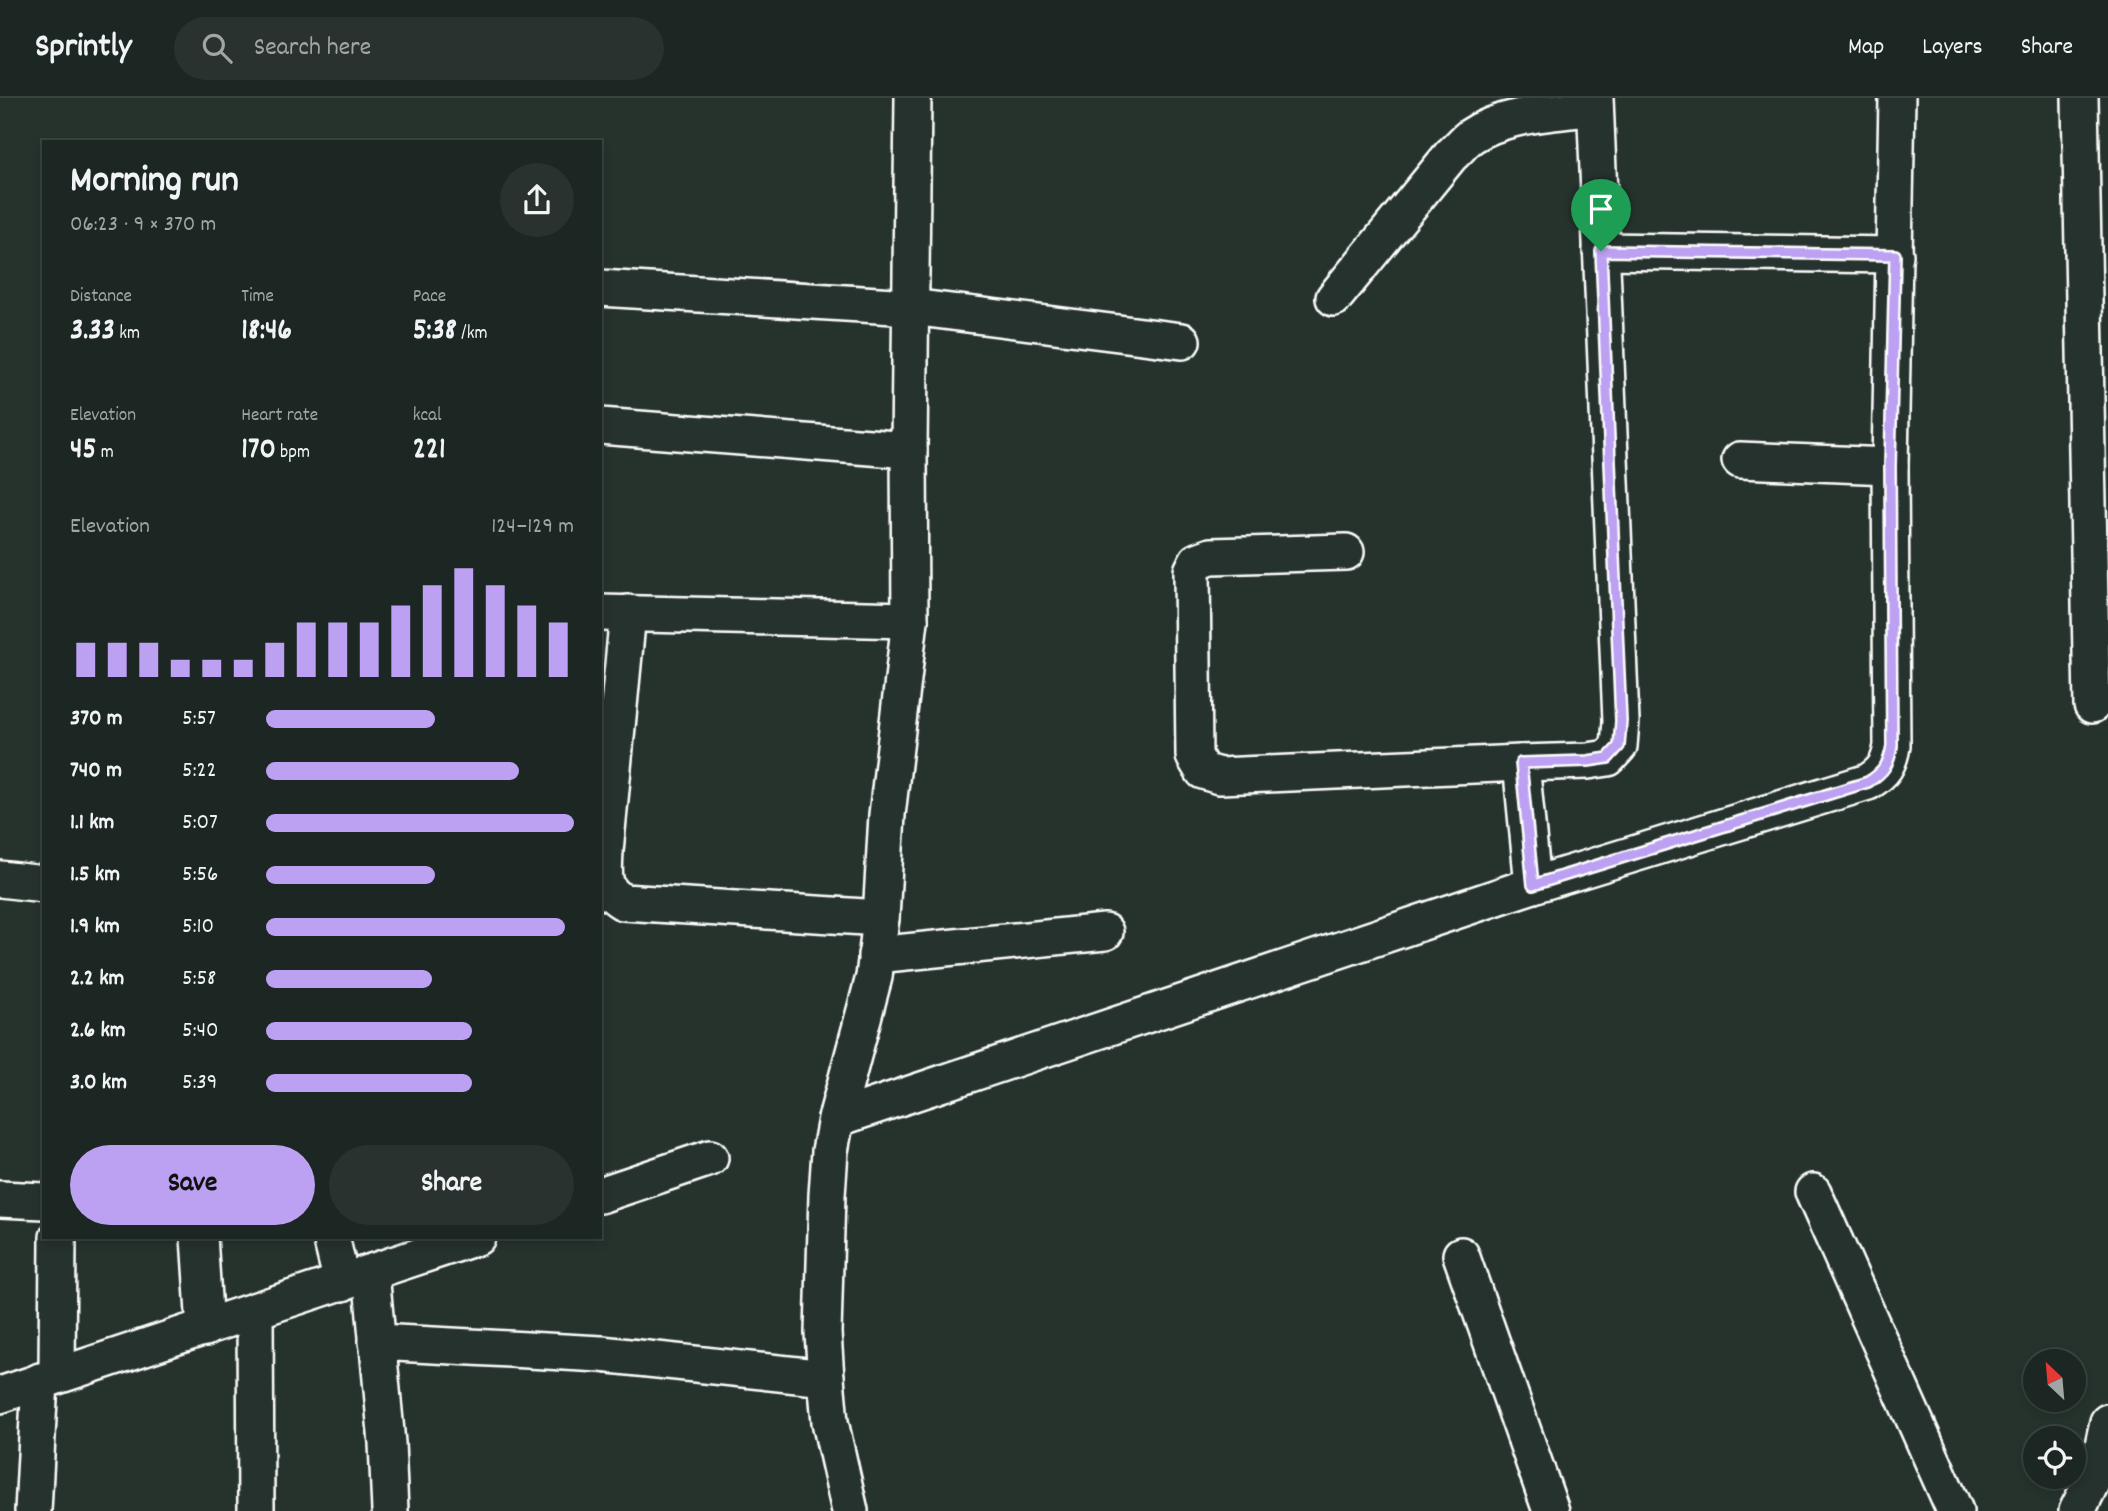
<!DOCTYPE html>
<html lang="en">
<head>
<meta charset="utf-8">
<style>
	body { margin:0; font-family:Dekko,sans-serif; background:#29322f; color:#f1f3f6; height:100vh; display:flex; flex-direction:column; font-size:26px; white-space:nowrap }
	* { box-sizing:border-box; margin:0 }
	p { font-size:23px; color:#a0a5a5 }
	.icon { flex:none; width:38px; height:38px; fill:none; stroke:currentColor; stroke-width:2; stroke-linecap:round; stroke-linejoin:round }
	.map { position:relative; flex:1; overflow:hidden }
	.drawer { position:absolute; left:42px; top:42px; width:560px; height:1099px; display:flex; flex-direction:column; background:#1c2622; border-radius:0px; box-shadow:0 4px 10px #0003,0 0 0 2px #3a4340 }
	.drawer>* { flex:none }
	.needle { width:46px; rotate:334deg }
	.tools { position:absolute; left:2023px; top:1251px; display:grid; gap:14px }
	.tools a { display:grid; place-items:center; width:63px; height:63px; border-radius:50%; background:#1c2622; box-shadow:0 4px 10px #0003,0 0 0 2px #3a4340; font-size:35px }
	.pin { position:absolute; display:grid; place-items:center; width:60px; height:60px; color:#fff; margin:-72px -30px; border-radius:50% 50% 50% 0; rotate:-45deg; box-shadow:0 0 7px #0007 }
	.pin .icon { rotate:45deg }
	.round { display:grid; place-items:center; flex:none; width:74px; height:74px; border-radius:37px; background:#29322f }
	.overview { display:flex; align-items:center; justify-content:space-between; height:119px; padding:0 28px }
	h1 { font-size:38px; font-weight:800; line-height:52px }
	.figures { display:grid; grid-template-columns:repeat(3,1fr); gap:10px; height:119px; padding:7px 28px }
	.figures div { display:grid; align-content:center }
	.figures b { font-size:30px; font-weight:800 }
	.figures small { font-size:19px; font-weight:400 }
	.figures p { font-size:19px }
	.chart { height:196px; padding:14px 28px }
	.chart p { display:flex; justify-content:space-between }
	.chart svg { width:100%; height:126px; margin-top:7px; stroke:#bca0f2; stroke-width:6 }
	.cta { display:flex; gap:14px; margin-top:auto; padding:14px 28px }
	.cta a { flex:1; height:80px; border-radius:42px; background:#bca0f2; color:#111; font-size:28px; font-weight:800; line-height:80px; text-align:center }
	.cta a+a { background:#29322f; color:#f1f3f6 }
	ul { padding:0 28px; list-style:none; font-size:23px }
	li { display:grid; grid-template-columns:112px 84px 1fr; align-items:center; height:52px }
	li i { height:18px; border-radius:9px; background:#bca0f2 }
	header { display:flex; align-items:center; gap:42px; box-sizing:border-box; height:98px; padding:0 35px; background:#1c2622; border-bottom:2px solid #3a4340 }
	header strong { font-size:33px }
	nav { display:flex; gap:38px; margin-inline-start:auto; font-size:24px }
	.search { width:490px; height:63px; background:#29322f; display:flex; align-items:center; gap:18px; box-sizing:border-box; padding:0 24px; border-radius:38px; color:#a0a5a5; font-size:26px }
	.map>svg:first-child { display:block }
	.lines { fill:none; stroke-linecap:round; stroke-linejoin:round }
	.street-casing { stroke:#fff; stroke-width:40 }
	.street { stroke:#26332d; stroke-width:35 }
	.route-casing { stroke:#fff; stroke-width:14 }
	.route { stroke:#bca0f2; stroke-width:9 }
</style>
</head>
<body>
<header>
<strong>Sprintly</strong>
<div class="search"><svg class="icon" aria-label="search" viewBox="0 0 24 24"><circle cx="10" cy="10" r="6"/><path d="M15 15l6 6"/></svg>Search here</div>
<nav><a>Map</a><a>Layers</a><a>Share</a></nav>
</header>
<div class="map">
<svg width="2108" height="1413" viewBox="0 0 2108 1413">
	<rect width="100%" height="100%" fill="#26332d"/>
	<filter id="ink" filterUnits="userSpaceOnUse"><feTurbulence type="fractalNoise" baseFrequency=".0143" numOctaves="2"/><feDisplacementMap in="SourceGraphic" scale="14" xChannelSelector="R" yChannelSelector="G"/><feConvolveMatrix kernelMatrix="1 2 1 2 8 2 1 2 1" color-interpolation-filters="sRGB"/></filter>
	<g filter="url(#ink)">
		<g class="lines">
			<g class="street-casing">
				<g id="street">
					<path d="M2080 0 2092 607"/>
					<path d="M1601 153 1895 157"/>
					<path d="M600 190 911 209 1182 243"/>
					<path d="M1334 200 1451 57C1458 51 1464 43 1471 38 1506 15 1555 15 1595 9"/>
					<path d="M600 328 909 352"/>
					<path d="M1740 362 1890 368"/>
					<path d="M1346 454 1211 458 1197 463 1192 473 1194 658 1203 673 1219 678 1521 665 1533 787"/>
					<path d="M600 515 910 522"/>
					<path d="M628 515 605 753C604 777 601 791 623 804L881 820"/>
					<path d="M1521 665 1588 663 1608 660 1619 648 1621 623 1595 0"/>
					<path d="M0 781 44 786"/>
					<path d="M876 857 1105 834"/>
					<path d="M836 1021 1533 787 1868 684C1884 674 1889 666 1892 648L1890 368 1897 0"/>
					<path d="M1813 1094 1955 1413"/>
					<path d="M600 1097 710 1060"/>
					<path d="M0 1101 44 1103"/>
					<path d="M199 1139 205 1230"/>
					<path d="M331 1139 342 1185"/>
					<path d="M1461 1157 1551 1413"/>
					<path d="M371 1175 387 1345 390 1413"/>
					<path d="M255 1214 256 1413"/>
					<path d="M377 1244 601 1256 826 1280"/>
					<path d="M57 1277 58 1139"/>
					<path d="M0 1297 477 1139"/>
					<path d="M33 1413 40 1283"/>
					<path d="M850 1413 830 1324 826 1280 823 1235 827 1097 830 1053 836 1021 874 879 881 820 887 717 910 522 909 352 913 0"/>
					<path d="M2077 1413 2098 1371 2108 1324"/>
				</g>
			</g>
			<use href="#street" class="street"/>
		</g>
	</g>
	<g class="lines" filter="url(#ink)">
		<g class="route-casing">
			<path id="route" d="M1601 153 1895 157 1890 368 1892 648C1889 666 1884 674 1868 684L1533 787 1521 665 1588 663 1608 660 1619 648 1621 623Z"/>
		</g>
		<use href="#route" class="route"/>
	</g>
</svg>
<div class="tools">
<a><svg class="needle" viewBox="-14 -14 28 28"><path d="M0-13l5 13h-10z" fill="#e53935"/><path d="M0 13l5-13h-10z" fill="#a0a5a5"/></svg></a>
<a><svg class="icon" aria-label="locate" viewBox="0 0 24 24"><circle cx="12" cy="12" r="6"/><path d="M12 2v4M12 18v4M2 12h4M18 12h4"/></svg></a>
</div>
<div class="pin" style="left:1601px;top:153px;background:#1e9e55"><svg class="icon" aria-label="arrive" viewBox="0 0 24 24"><path d="M6 21V4h12l-3 4 3 4H6"/></svg></div>
<section class="drawer">
<div class="overview"><div><h1>Morning run</h1><p>06:23 · 9 × 370 m</p></div><a class="round"><svg class="icon" aria-label="share" viewBox="0 0 24 24"><path d="M12 15V3M7 8l5-5 5 5M5 13v7h14v-7"/></svg></a></div>
<div class="figures">
<div><p>Distance</p><b>3.33<small> km</small></b></div>
<div><p>Time</p><b>18:46</b></div>
<div><p>Pace</p><b>5:38<small> /km</small></b></div>
</div>
<div class="figures">
<div><p>Elevation</p><b>45<small> m</small></b></div>
<div><p>Heart rate</p><b>170<small> bpm</small></b></div>
<div><p>kcal</p><b>221</b></div>
</div>
<div class="chart"><p><span>Elevation</span>124–129 m</p>
<svg viewBox="0 0 160 44" preserveAspectRatio="none"><path d="M5 44V32M15 44V32M25 44V32M35 44V38M45 44V38M55 44V38M65 44V32M75 44V25M85 44V25M95 44V25M105 44V19M115 44V12M125 44V6M135 44V12M145 44V19M155 44V25"/></svg>
</div>
<ul>
<li><b>370 m</b>5:57<i style="width:55%"></i></li>
<li><b>740 m</b>5:22<i style="width:82%"></i></li>
<li><b>1.1 km</b>5:07<i style="width:100%"></i></li>
<li><b>1.5 km</b>5:56<i style="width:55%"></i></li>
<li><b>1.9 km</b>5:10<i style="width:97%"></i></li>
<li><b>2.2 km</b>5:58<i style="width:54%"></i></li>
<li><b>2.6 km</b>5:40<i style="width:67%"></i></li>
<li><b>3.0 km</b>5:39<i style="width:67%"></i></li>
</ul>
<div class="cta"><a>Save</a><a>Share</a></div>
</section>
</div>
</body>
</html>
